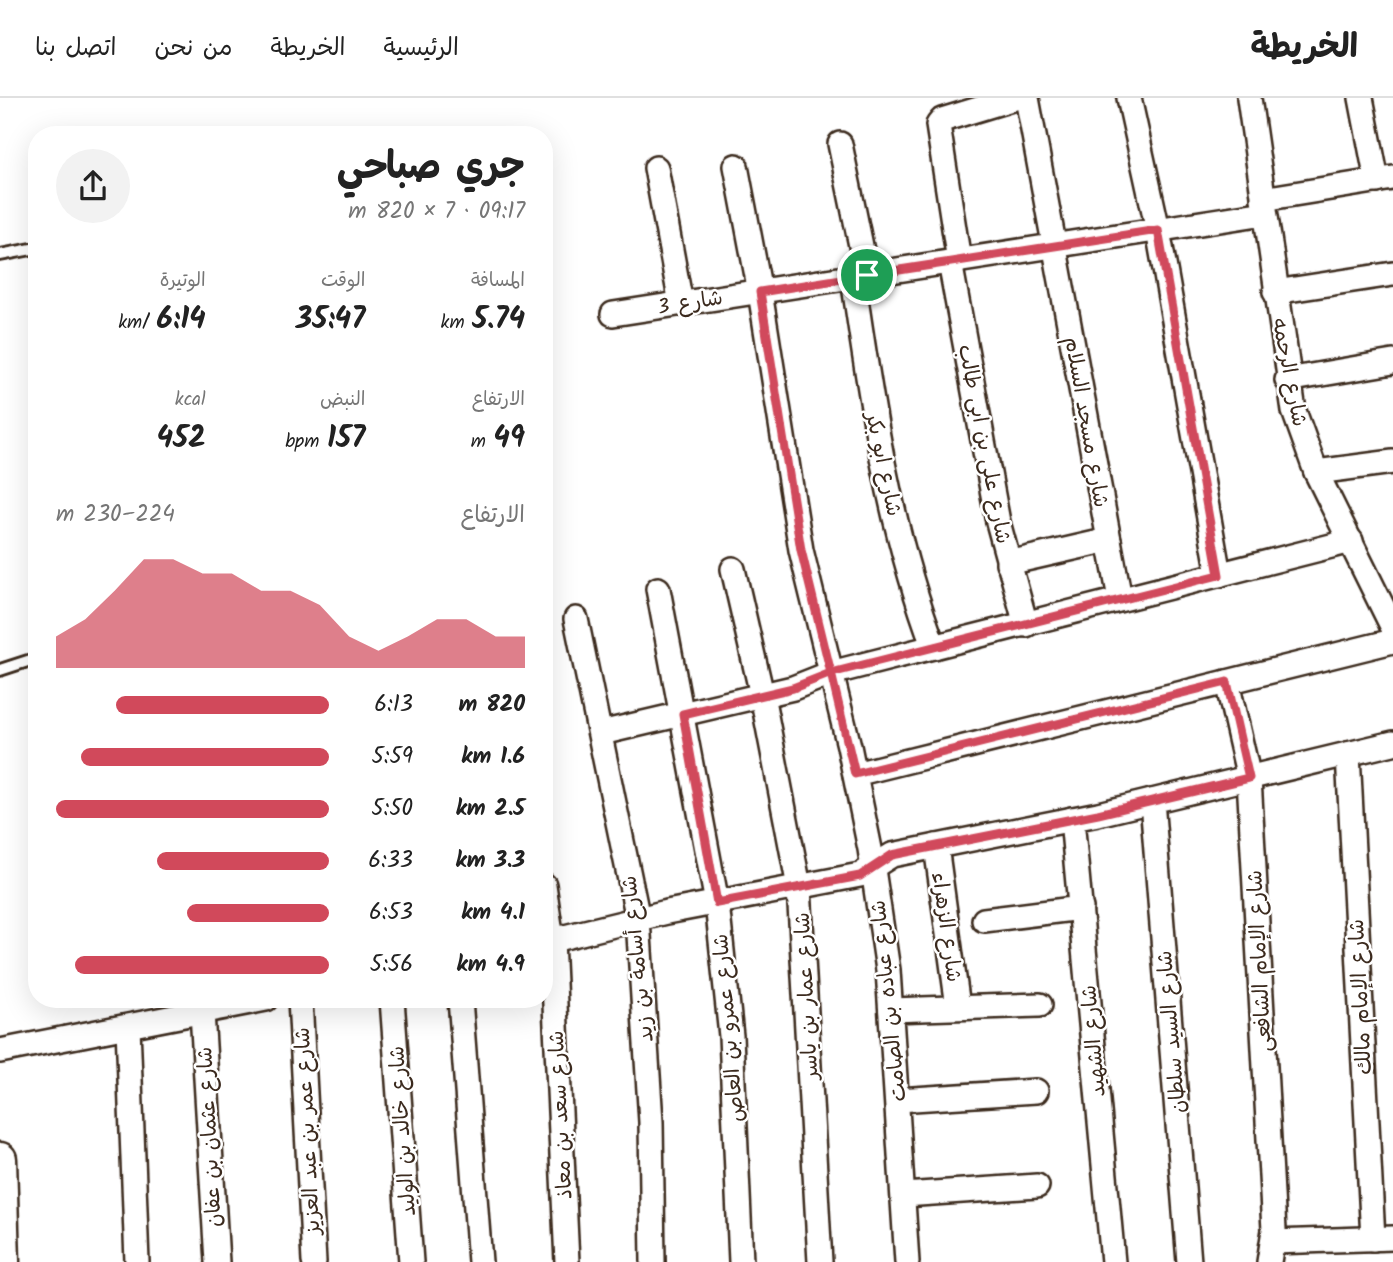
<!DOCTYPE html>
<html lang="ar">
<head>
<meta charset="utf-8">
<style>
	body { margin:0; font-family:Kalam,"Playpen Sans Arabic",sans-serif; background:#f2f2f2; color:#222; direction:rtl; height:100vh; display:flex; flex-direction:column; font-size:26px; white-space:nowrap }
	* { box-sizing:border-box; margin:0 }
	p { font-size:23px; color:#767676 }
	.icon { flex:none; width:38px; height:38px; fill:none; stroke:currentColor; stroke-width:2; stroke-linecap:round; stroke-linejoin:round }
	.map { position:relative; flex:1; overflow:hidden; direction:ltr }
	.details { position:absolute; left:28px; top:28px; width:525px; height:882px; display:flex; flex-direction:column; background:#fff; border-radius:28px; box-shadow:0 7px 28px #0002; direction:rtl }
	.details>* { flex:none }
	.pin { position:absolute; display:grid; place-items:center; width:60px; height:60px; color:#fff; margin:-30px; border:4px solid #fff; border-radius:50%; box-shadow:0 2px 7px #0007 }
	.round { display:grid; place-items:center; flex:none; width:74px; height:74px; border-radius:37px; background:#f2f2f2 }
	.head { display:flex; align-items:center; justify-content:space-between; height:119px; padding:0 28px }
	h1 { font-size:38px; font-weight:700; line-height:52px }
	.metrics { display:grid; grid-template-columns:repeat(3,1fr); gap:10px; height:119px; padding:7px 28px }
	.metrics div { display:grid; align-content:center }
	.metrics b { font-size:30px; font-weight:700 }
	.metrics small { font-size:19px; font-weight:400 }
	.metrics p { font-size:19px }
	.chart { height:196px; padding:14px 28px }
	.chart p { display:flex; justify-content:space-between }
	.chart svg { width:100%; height:126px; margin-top:7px; fill:#d1495b; opacity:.7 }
	ul { padding:0 28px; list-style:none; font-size:23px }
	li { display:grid; grid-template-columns:112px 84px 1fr; align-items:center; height:52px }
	li i { height:18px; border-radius:9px; background:#d1495b }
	header { display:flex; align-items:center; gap:42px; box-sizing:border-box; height:98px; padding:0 35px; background:#fff; border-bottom:2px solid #e0e0e0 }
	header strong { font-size:33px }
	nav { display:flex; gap:38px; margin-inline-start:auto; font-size:24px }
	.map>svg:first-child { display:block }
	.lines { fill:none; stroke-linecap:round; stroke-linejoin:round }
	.service-casing { stroke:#3b2a1e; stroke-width:16 }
	.minor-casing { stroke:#3b2a1e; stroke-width:28 }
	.secondary-casing { stroke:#3b2a1e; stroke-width:37 }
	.service { stroke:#fff; stroke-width:10 }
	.minor { stroke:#fff; stroke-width:23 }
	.secondary { stroke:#fff; stroke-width:32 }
	.route-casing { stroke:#fff; stroke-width:14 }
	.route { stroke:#d1495b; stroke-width:9 }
	.labels { text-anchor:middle; stroke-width:5; stroke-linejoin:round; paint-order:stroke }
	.street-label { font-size:21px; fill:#3b2a1e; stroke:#fff }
</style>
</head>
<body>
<header>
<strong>الخريطة</strong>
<nav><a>الرئيسية</a><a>الخريطة</a><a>من نحن</a><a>اتصل بنا</a></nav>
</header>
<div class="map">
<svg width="1393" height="1164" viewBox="0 0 1393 1164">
	<rect width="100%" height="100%" fill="#fff"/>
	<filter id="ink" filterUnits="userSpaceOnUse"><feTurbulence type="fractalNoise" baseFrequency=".0143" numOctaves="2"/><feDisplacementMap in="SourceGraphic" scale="14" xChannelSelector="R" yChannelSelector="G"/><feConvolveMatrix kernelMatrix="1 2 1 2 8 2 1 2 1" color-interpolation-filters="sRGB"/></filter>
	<g filter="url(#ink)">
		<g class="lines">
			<g class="service-casing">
				<g id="service">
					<path d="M0 157 37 150"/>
					<path d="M0 572 37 560"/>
				</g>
			</g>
			<g class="minor-casing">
				<g id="minor">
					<path d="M1027 0 1120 501"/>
					<path d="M1129 0 1158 132 1219 477"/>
					<path d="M1249 0 1294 313 1316 374 1393 530"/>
					<path d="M1361 0 1377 83"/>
					<path d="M840 46 867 177"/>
					<path d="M736 68 760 194 801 452 849 648 870 751 888 872 907 1164"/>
					<path d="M656 70 681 206"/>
					<path d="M1263 101 1393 80"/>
					<path d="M959 163 938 27 942 22 1015 0"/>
					<path d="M950 164 998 424 1026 527"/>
					<path d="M853 180C871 304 889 430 934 549"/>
					<path d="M1275 194 1393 176"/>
					<path d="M613 216 1265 115"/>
					<path d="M1287 282 1393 264"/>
					<path d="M1316 374 1393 364"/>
					<path d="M1008 465 1109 442"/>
					<path d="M733 471 762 597 799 789 820 1164"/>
					<path d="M658 491 717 805 731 938 741 1164"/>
					<path d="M576 521 638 821 651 1024 653 1164"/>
					<path d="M1227 584 1249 680 1274 1132 1269 1164"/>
					<path d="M601 635 793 590 831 575 1351 443"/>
					<path d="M1348 656 1373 1141"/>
					<path d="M855 676 1393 543"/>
					<path d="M1152 703 1189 1164"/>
					<path d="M1072 721 1113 1164"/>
					<path d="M936 748 958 909"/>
					<path d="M544 787 552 842 567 1164"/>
					<path d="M984 822 1081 810"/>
					<path d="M544 844 667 814 860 777 892 757 1098 716 1393 645"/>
					<path d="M300 901 314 1164"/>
					<path d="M392 901 411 1164"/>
					<path d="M460 901 480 1164"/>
					<path d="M891 912 1040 907"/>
					<path d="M202 914 217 1164"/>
					<path d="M128 929 137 1164"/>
					<path d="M0 953 266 901"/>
					<path d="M898 1002 1036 993"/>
					<path d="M904 1097 1037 1088"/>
					<path d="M1273 1144 1393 1140"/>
				</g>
			</g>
			<g class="secondary-casing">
				<path id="secondary" d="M0 1061 3 1164"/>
			</g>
			<use href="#service" class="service"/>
			<use href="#minor" class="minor"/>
			<use href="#secondary" class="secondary"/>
		</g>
	</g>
	<g class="lines" filter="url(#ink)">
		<g class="route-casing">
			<path id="route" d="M867 177 760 194 801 452 831 575 793 590 683 616 717 805 860 778 892 757 1098 716 1249 680 1227 584 855 676 831 575 1219 477 1158 132 867 177"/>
		</g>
		<use href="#route" class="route"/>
	</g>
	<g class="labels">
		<g class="street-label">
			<text transform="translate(690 204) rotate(-9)" y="7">شارع 3</text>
			<text transform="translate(1290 274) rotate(79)" y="7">شارع الرحمه</text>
			<text transform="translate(1087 324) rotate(80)" y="7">شارع مسجد السلام</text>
			<text transform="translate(985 346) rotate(79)" y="7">شارع على بن ابى طالب</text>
			<text transform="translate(884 366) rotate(78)" y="7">شارع ابو بكر</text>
			<text transform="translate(947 829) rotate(82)" y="7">شارع الزهراء</text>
			<text transform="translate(637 861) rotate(-96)" y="7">شارع أسامة بن زيد</text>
			<text transform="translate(1259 863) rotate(-93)" y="7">شارع الإمام الشافعى</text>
			<text transform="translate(806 898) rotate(-93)" y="7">شارع عمار بن ياسر</text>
			<text transform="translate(1360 899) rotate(-93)" y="7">شارع الإمام مالك</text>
			<text transform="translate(888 903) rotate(-96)" y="7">شارع عباده بن الصامت</text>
			<text transform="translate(728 930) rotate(-95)" y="7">شارع عمرو بن العاص</text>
			<text transform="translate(1171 934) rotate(-95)" y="7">شارع السيد سلطان</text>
			<text transform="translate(1093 943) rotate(-95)" y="7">شارع الشهيد</text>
			<text transform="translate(560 1017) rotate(-93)" y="7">شارع سعد بن معاذ</text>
			<text transform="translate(307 1033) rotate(-93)" y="7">شارع عمر بن عبد العزيز</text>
			<text transform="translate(402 1033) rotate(-94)" y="7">شارع خالد بن الوليد</text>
			<text transform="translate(209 1039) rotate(-93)" y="7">شارع عثمان بن عفان</text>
		</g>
	</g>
</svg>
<div class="pin" style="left:867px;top:177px;background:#1e9e55"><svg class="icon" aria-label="arrive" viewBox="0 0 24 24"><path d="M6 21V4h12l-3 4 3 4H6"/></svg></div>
<section class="details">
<div class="head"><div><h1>جري صباحي</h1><p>09:17 · 7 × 820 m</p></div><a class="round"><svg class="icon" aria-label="share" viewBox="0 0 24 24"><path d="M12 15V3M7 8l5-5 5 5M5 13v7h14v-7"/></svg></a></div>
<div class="metrics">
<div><p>المسافة</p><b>5.74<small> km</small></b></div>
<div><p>الوقت</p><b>35:47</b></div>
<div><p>الوتيرة</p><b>6:14<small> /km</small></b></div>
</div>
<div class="metrics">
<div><p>الارتفاع</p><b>49<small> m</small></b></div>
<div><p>النبض</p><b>157<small> bpm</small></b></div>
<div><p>kcal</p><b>452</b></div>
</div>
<div class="chart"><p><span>الارتفاع</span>224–230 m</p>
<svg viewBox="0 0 160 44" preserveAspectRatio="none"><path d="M0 44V33L10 27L20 17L30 6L40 6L50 11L60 11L70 17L80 17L90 22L100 33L110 38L120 33L130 27L140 27L150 33L160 33V44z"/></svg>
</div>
<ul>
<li><b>820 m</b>6:13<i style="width:78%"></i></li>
<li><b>1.6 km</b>5:59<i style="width:91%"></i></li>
<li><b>2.5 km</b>5:50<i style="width:100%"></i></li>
<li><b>3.3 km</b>6:33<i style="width:63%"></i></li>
<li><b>4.1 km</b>6:53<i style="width:52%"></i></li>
<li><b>4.9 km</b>5:56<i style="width:93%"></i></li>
</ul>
</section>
</div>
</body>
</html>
